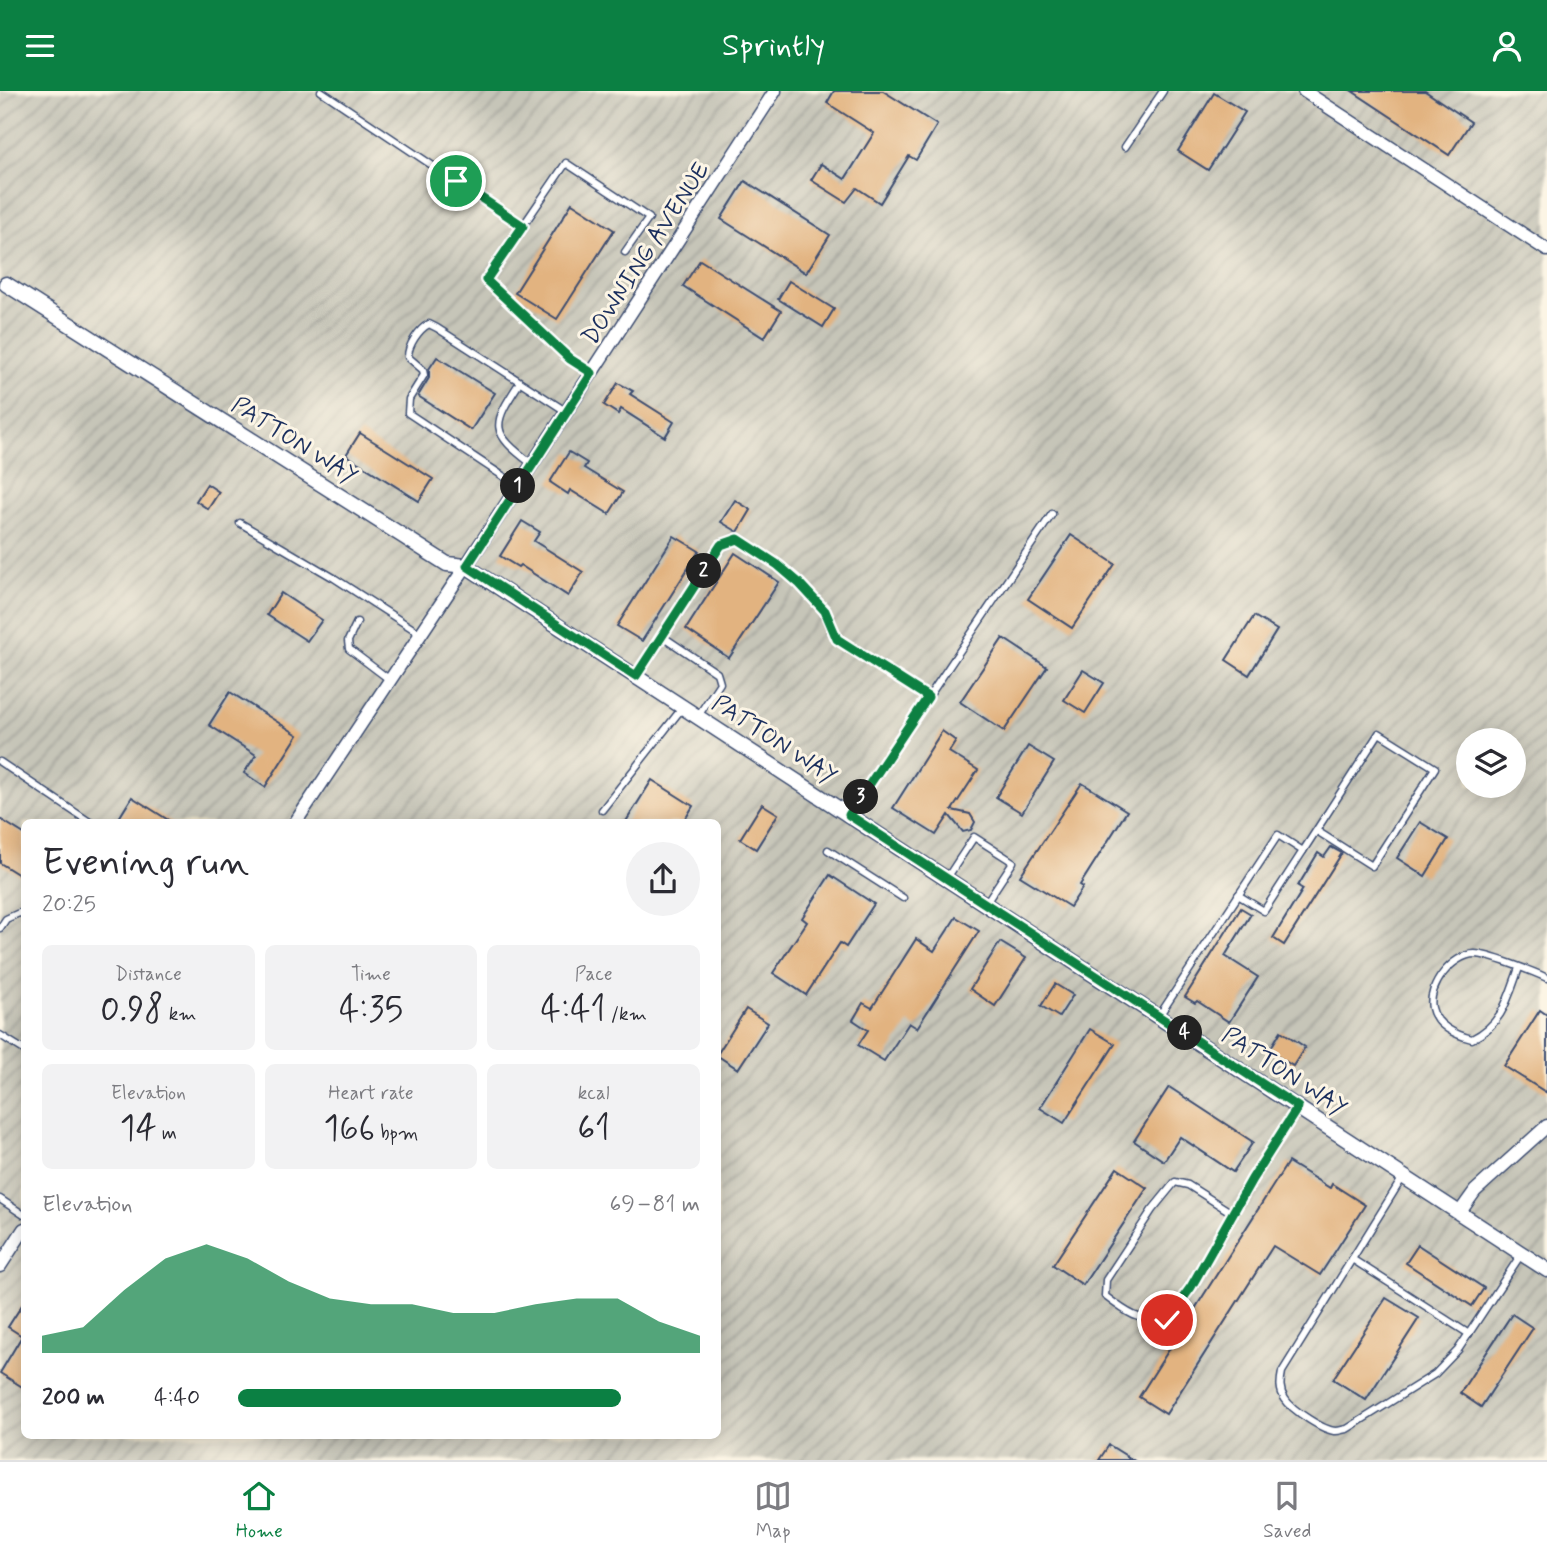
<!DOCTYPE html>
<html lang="en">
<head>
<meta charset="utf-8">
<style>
	body { margin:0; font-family:Mynerve,sans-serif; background:#f2f2f3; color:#2b2b33; height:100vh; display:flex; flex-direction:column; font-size:26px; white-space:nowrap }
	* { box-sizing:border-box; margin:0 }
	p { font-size:23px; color:#7c7c81 }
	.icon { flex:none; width:38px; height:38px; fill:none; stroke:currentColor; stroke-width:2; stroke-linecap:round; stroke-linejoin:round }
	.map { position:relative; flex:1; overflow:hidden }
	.details { position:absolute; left:21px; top:728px; width:700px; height:620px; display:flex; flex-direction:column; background:#fff; border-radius:10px; box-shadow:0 4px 18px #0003 }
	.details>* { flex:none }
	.tools { position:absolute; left:1456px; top:637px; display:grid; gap:14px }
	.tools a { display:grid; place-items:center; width:70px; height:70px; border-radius:50%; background:#fff; box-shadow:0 4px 18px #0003; font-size:35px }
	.pin { position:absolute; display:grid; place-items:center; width:60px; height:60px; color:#fff; margin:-30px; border:4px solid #fff; border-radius:50%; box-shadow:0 2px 7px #0007 }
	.km { position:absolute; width:35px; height:35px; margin:-18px; border-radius:50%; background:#222; color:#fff; font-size:19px; line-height:35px; text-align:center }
	.round { display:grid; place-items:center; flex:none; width:74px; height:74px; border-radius:37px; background:#f2f2f3 }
	.head { display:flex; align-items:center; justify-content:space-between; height:119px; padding:0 21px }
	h1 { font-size:38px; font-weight:600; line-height:52px }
	.metrics { display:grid; grid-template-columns:repeat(3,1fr); gap:10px; height:119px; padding:7px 21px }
	.metrics div { display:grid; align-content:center; border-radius:10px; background:#f2f2f3; text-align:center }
	.metrics b { font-size:35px; font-weight:600 }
	.metrics small { font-size:19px; font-weight:400 }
	.metrics p { font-size:19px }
	.chart { height:196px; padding:14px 21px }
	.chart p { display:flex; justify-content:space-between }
	.chart svg { width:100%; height:126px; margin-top:7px; fill:#0b8043; opacity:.7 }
	ul { padding:0 21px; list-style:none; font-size:23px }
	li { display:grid; grid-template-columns:112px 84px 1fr; align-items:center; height:52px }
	li i { height:18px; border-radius:9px; background:#0b8043 }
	header { display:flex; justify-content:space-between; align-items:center; height:91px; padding:0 21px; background:#0b8043; color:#fff; font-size:32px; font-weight:600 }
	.dock { display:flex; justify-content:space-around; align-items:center; height:98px; border-top:2px solid #e1e1e2; background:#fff; font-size:19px; color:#7c7c81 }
	.dock a { display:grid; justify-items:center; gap:4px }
	.dock .current { color:#0b8043 }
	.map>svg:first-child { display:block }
	.industrial { fill:url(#industrial-furrows); fill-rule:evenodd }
	.building { fill:#e2b380 }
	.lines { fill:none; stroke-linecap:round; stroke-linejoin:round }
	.service-casing { stroke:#3b4b6f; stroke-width:9 }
	.minor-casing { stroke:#3b4b6f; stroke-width:15 }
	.tertiary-casing { stroke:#3b4b6f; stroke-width:17 }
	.service { stroke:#fff; stroke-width:6 }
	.minor { stroke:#fff; stroke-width:12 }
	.tertiary { stroke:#fff; stroke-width:14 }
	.route-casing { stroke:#fff; stroke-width:14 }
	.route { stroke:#0b8043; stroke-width:9 }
	.labels { text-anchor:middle; stroke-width:6; stroke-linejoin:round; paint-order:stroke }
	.street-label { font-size:24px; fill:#1b2f5e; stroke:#fcf5e5 }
</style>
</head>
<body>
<header><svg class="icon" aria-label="menu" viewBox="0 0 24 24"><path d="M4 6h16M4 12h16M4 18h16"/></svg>Sprintly<svg class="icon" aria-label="person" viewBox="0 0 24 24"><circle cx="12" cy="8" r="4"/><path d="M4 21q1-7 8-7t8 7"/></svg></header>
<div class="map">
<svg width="1547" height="1369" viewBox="0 0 1547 1369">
	<defs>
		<pattern id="industrial-furrows" width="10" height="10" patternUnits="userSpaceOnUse" patternTransform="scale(1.75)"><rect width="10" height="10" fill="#c6c5b8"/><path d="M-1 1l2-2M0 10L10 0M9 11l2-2" fill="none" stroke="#a0a099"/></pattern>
	</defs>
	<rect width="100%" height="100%" fill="#fcf5e5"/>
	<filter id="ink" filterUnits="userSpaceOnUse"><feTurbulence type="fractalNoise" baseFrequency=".0143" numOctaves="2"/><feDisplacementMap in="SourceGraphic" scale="14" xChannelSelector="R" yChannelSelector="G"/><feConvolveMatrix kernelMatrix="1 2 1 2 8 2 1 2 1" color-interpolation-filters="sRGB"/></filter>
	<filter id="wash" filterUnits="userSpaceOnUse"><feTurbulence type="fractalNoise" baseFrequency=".00686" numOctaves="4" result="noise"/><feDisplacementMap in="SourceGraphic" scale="28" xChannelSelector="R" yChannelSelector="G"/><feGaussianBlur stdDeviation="1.57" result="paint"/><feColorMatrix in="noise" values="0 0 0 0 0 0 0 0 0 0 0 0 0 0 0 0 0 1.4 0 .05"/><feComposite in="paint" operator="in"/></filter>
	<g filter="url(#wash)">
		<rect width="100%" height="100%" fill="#f3e9cf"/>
		<path class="industrial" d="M0 0H1547V1369H0ZM1468 649H1514V695H1468ZM24 732H718V1344H24Z"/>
		<g id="blocks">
			<g class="building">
				<path d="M834 0H883L937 34 916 69 909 65 880 112 857 97 846 111 811 89 821 73 845 88 874 42 827 12Z"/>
				<path d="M1352 0H1425L1471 31 1449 64Z"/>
				<path d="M1214 2 1245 21 1208 79 1178 60Z"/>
				<path d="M745 90 830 144 806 182 721 128Z"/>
				<path d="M572 112 614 139 557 228 515 202Z"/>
				<path d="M700 169 781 220 764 247 683 195Z"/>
				<path d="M789 190 834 218 823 236 778 208Z"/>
				<path d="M437 266 495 302 471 339 418 305 429 287V278Z"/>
				<path d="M618 292 633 300 630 303 674 331 665 346 621 318 618 323 604 314Z"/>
				<path d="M360 342 433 388 419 410 346 364Z"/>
				<path d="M569 361 587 372 584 377 623 401 609 423 570 399 568 403 550 391Z"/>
				<path d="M207 393 219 401 208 418 196 410Z"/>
				<path d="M735 409 751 419 738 441 721 431Z"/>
				<path d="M522 430 540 441 534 450 583 481 568 505 520 474 518 476 500 465Z"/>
				<path d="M1071 444 1115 473 1072 537 1028 508Z"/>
				<path d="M674 445 699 460 642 550 617 535Z"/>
				<path d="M735 462 779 491 729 567 686 538Z"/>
				<path d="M281 502 322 529 307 550 267 524Z"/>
				<path d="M1254 525 1277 539 1249 584 1226 569Z"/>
				<path d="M1003 547 1047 576 1004 640 960 611Z"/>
				<path d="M1083 579 1104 592 1085 622 1064 609Z"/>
				<path d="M230 601 298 644 265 696 244 682 256 664 209 634Z"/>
				<path d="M942 640 956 650 949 661 978 679 952 719 970 723 975 731 971 739 963 741 949 724 936 744 893 717Z"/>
				<path d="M1028 655 1054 671 1022 722 996 706Z"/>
				<path d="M652 689 693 715 683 732H625Z"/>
				<path d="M1082 692 1127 720 1080 794 1083 796 1070 816 1020 785Z"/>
				<path d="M132 706 173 732H116Z"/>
				<path d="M762 713 778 723 756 758 740 748Z"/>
				<path d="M0 728 24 743V787L0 772Z"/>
				<path d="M1420 731 1448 748 1425 785 1397 767Z"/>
				<path d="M1331 756 1342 762 1284 854 1273 847 1303 798 1298 795 1318 762 1324 766Z"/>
				<path d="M830 784 874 813 846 856 840 852 806 904 773 882 807 831 802 827Z"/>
				<path d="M1241 817 1251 823 1225 865 1258 886 1229 931 1197 910 1195 912 1185 906Z"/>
				<path d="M956 826 979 840 917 937 909 932 884 970 858 954 868 939 853 929 863 912 872 917 916 848 934 860Z"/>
				<path d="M1000 851 1026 867 995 915 970 898Z"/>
				<path d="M1055 893 1073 904 1059 926 1041 915Z"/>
				<path d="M746 918 768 932 738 978 718 965V962Z"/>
				<path d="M1540 919 1547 924V1002L1504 975Z"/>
				<path d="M1090 938 1115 953 1064 1032 1040 1017Z"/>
				<path d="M1281 940 1305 956 1293 975 1269 960Z"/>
				<path d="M1169 996 1253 1051 1233 1081 1180 1046 1164 1070 1134 1050Z"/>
				<path d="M1288 1071 1330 1097 1332 1093 1365 1114 1320 1184 1273 1155 1166 1323 1139 1306Z"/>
				<path d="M1117 1077 1147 1097 1083 1194 1053 1174Z"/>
				<path d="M1418 1154 1484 1197 1472 1215 1406 1172Z"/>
				<path d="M1386 1207 1419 1227 1366 1309 1333 1288Z"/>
				<path d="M24 1211V1297L0 1282 22 1245 8 1236Z"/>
				<path d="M1512 1223 1533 1237 1481 1316 1460 1302Z"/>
				<path d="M1109 1354 1133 1369H1099Z"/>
			</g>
		</g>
	</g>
	<g filter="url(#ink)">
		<use href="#blocks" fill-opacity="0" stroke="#3b4b6f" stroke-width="2"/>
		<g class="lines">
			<g class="service-casing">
				<g id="service">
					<path d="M321 0 523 135"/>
					<path d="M1125 56 1163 0"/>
					<path d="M591 282 570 268 486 189 566 72 649 127 625 161"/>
					<path d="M520 291C491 335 490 341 532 373"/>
					<path d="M518 395 408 322 409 308 424 284 423 279 408 266C408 254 419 238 429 233L437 237 567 321"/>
					<path d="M240 432 334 487 421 543"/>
					<path d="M357 531 348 550 349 558 390 589"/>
					<path d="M662 545 717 582 720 592 698 625"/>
					<path d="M636 584 721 454 738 448 778 474 799 492 825 520 837 548 928 606"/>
					<path d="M0 671 91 732"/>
					<path d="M602 719 683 616"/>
					<path d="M849 724 1052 423"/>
					<path d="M828 759 903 807"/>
					<path d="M947 787 974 746 1013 771 986 812"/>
					<path d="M1238 804 1264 820 1303 760"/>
					<path d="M0 837 6 828 19 822 24 823"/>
					<path d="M1519 877C1508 907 1503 933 1472 948 1456 944 1436 935 1432 917 1427 895 1453 863 1475 863 1488 863 1534 881 1547 887"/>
					<path d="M1159 925 1278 744 1303 760 1379 642 1435 677 1372 775 1317 740"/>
					<path d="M0 944 24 959"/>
					<path d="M1403 1086 1282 1281C1280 1291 1279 1299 1285 1308 1292 1319 1324 1340 1336 1340 1340 1340 1344 1338 1347 1338L1435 1283 1458 1259 1522 1162"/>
					<path d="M0 1108 24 1124"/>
					<path d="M1232 1122 1188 1094 1175 1091 1152 1119 1106 1189 1105 1205C1127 1222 1139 1231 1167 1229L1191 1196 1252 1088 1298 1018"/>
					<path d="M1352 1168 1469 1243"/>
				</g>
			</g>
			<g class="minor-casing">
				<g id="minor">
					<path d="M1304 0 1547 159"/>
					<path d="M295 732 466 475 775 0"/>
					<path d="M1460 1121 1475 1100 1547 1035"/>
					<path d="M0 1175 24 1138"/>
				</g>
			</g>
			<g class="tertiary-casing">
				<path id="tertiary" d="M6 193 447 473 466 475 1547 1179"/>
			</g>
			<use href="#service" class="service"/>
			<use href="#minor" class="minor"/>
			<use href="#tertiary" class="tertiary"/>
		</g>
	</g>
	<g class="lines" filter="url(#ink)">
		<g class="route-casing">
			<path id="route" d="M456 90 523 135 486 189 570 268 592 282 467 475 636 585 721 454 738 448 778 474 799 492 825 520 837 548 928 606 849 724 1298 1016 1252 1088 1191 1196 1167 1229"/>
		</g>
		<use href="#route" class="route"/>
	</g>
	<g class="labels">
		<g class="street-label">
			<text transform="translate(645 162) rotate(-57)" y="8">DOWNING AVENUE</text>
			<text transform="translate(295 349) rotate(32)" y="8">PATTON WAY</text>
			<text transform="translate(775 648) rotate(33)" y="8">PATTON WAY</text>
			<text transform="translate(1285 980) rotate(33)" y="8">PATTON WAY</text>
		</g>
	</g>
</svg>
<div class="tools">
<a><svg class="icon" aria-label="layers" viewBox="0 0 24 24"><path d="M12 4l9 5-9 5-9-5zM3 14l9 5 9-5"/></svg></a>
</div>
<div class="pin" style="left:456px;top:90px;background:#1e9e55"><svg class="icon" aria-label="arrive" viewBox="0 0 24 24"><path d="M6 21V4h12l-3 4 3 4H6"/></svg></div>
<div class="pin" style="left:1167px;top:1229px;background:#d93025"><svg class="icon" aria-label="check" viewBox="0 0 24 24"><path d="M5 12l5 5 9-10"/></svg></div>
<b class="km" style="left:518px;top:395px">1</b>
<b class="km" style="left:704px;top:480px">2</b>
<b class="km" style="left:861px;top:706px">3</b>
<b class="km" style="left:1185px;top:942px">4</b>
<section class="details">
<div class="head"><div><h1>Evening run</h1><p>20:25</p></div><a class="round"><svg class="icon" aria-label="share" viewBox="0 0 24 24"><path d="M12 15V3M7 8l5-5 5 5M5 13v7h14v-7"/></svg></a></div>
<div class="metrics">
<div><p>Distance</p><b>0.98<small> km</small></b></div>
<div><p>Time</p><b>4:35</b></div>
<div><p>Pace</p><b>4:41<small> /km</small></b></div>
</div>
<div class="metrics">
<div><p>Elevation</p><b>14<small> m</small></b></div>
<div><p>Heart rate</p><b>166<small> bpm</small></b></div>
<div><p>kcal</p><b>61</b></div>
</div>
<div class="chart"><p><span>Elevation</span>69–81 m</p>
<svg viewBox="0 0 160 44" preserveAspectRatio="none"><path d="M0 44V38L10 35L20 22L30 11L40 6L50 11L60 19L70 25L80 27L90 27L100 30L110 30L120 27L130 25L140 25L150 33L160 38V44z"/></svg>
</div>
<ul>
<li><b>200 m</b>4:40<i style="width:83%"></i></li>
</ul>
</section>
</div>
<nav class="dock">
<a class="current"><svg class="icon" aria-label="home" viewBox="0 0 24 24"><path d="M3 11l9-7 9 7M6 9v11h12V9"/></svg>Home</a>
<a><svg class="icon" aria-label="map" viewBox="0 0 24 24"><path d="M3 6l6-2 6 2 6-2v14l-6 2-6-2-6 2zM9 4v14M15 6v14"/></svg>Map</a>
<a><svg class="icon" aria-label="saved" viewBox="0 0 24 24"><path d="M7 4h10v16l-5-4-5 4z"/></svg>Saved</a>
</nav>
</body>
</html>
